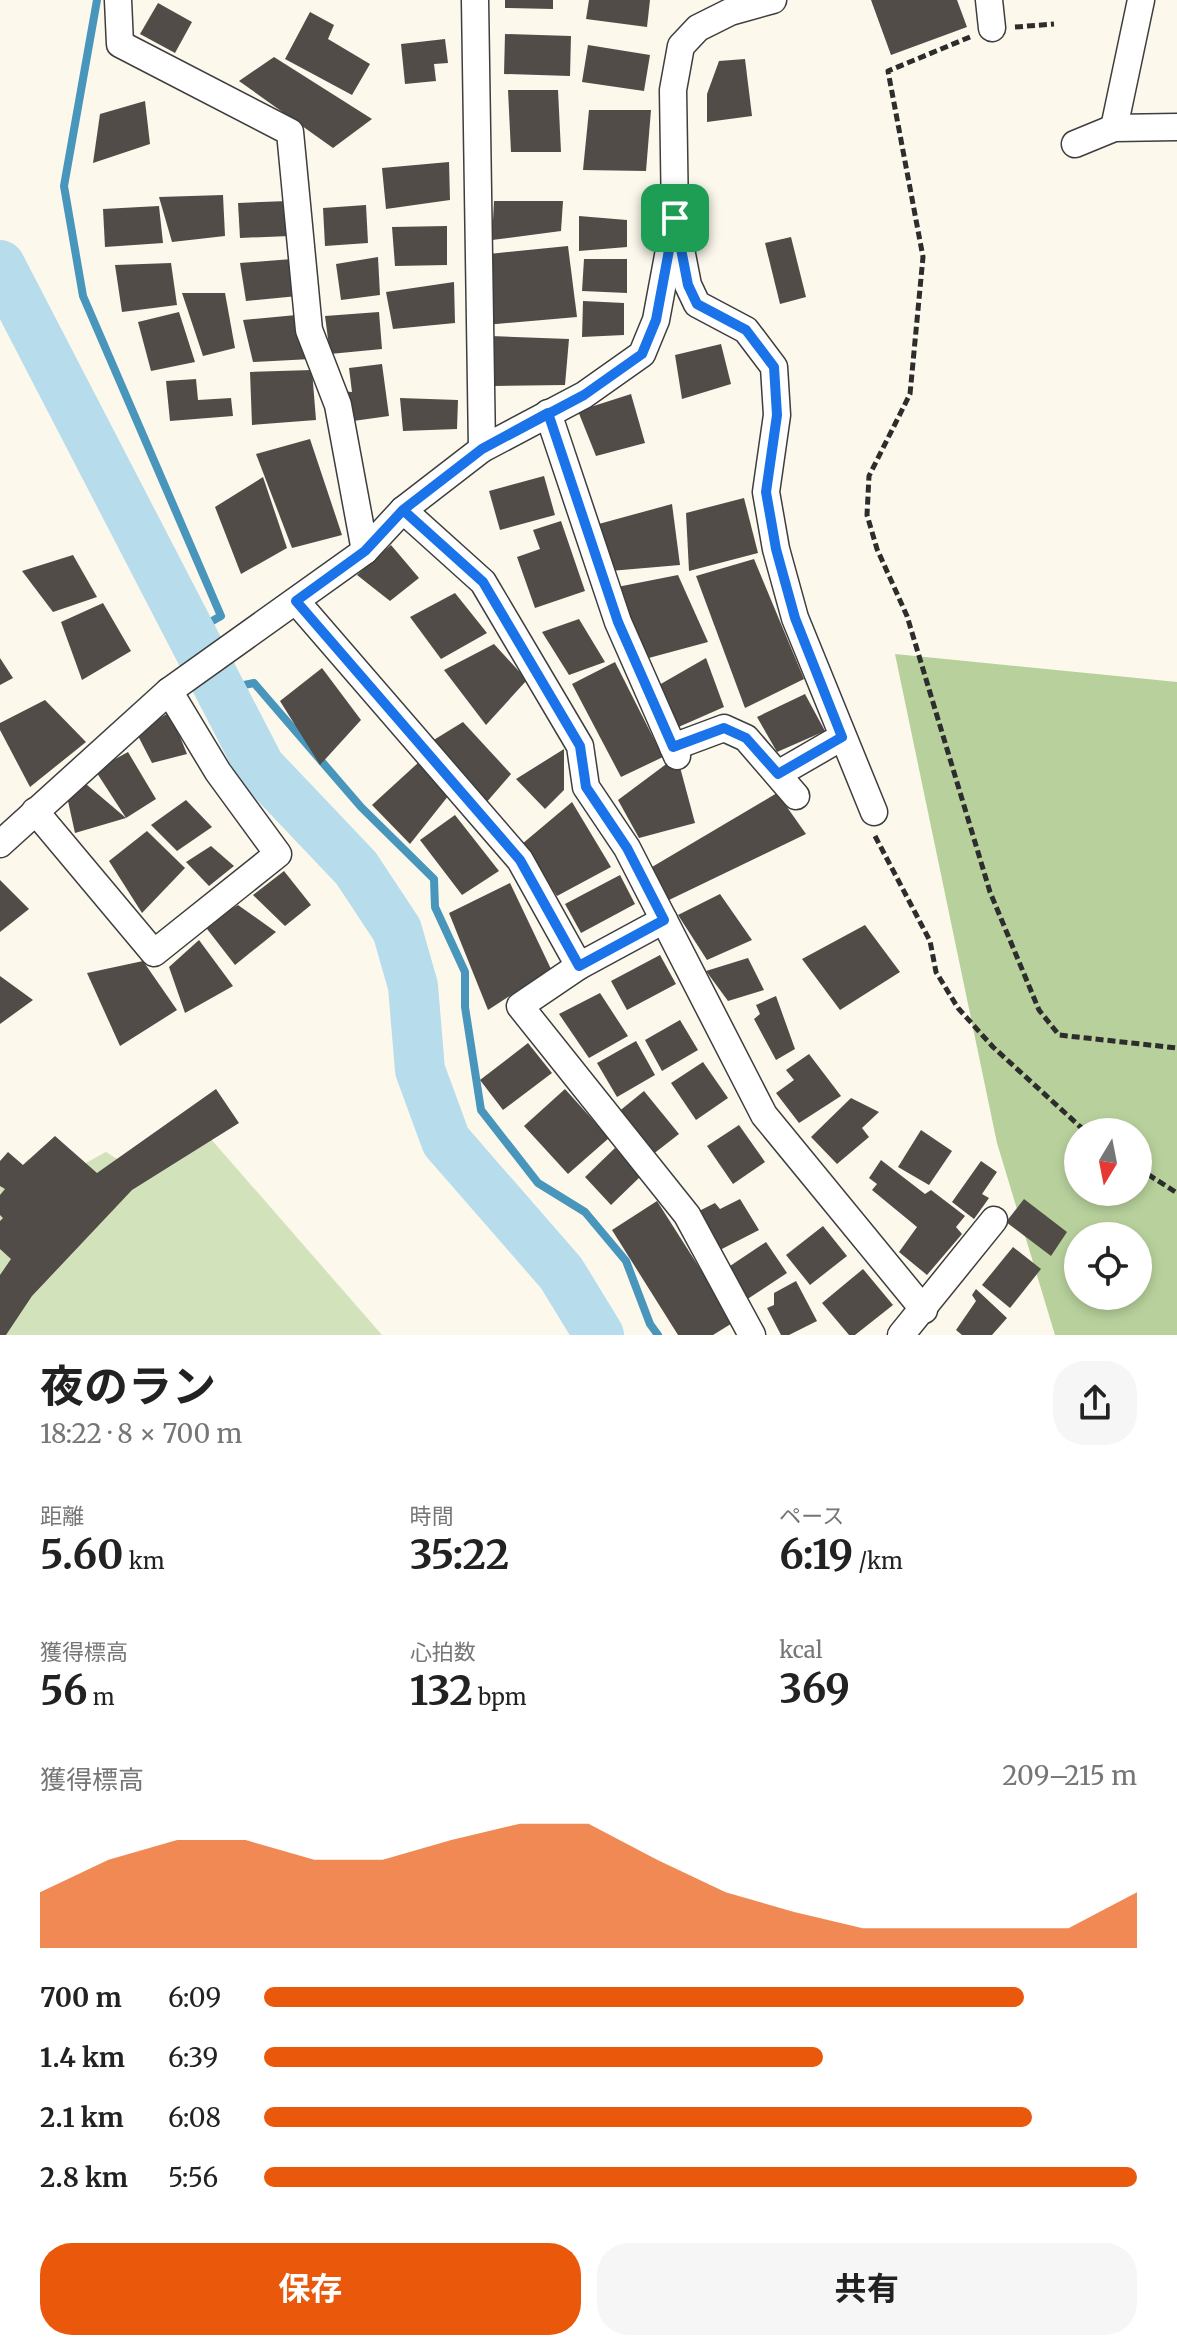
<!DOCTYPE html>
<html lang="ja">
<head>
<meta charset="utf-8">
<style>
	body { margin:0; font-family:Merriweather,"Noto Sans JP",serif; background:#f6f6f6; color:#222; height:100vh; display:flex; flex-direction:column; font-size:30px; white-space:nowrap }
	* { box-sizing:border-box; margin:0 }
	p { font-size:26px; color:#767676 }
	.icon { flex:none; width:44px; height:44px; fill:none; stroke:currentColor; stroke-width:2; stroke-linecap:round; stroke-linejoin:round }
	.map { position:relative; height:1335px; overflow:hidden }
	.details { display:flex; flex-direction:column; background:#fff; flex:1 }
	.details>* { flex:none }
	.needle { width:52px; rotate:190deg }
	.tools { position:absolute; left:1064px; top:1118px; display:grid; gap:16px }
	.tools a { display:grid; place-items:center; width:88px; height:88px; border-radius:50%; background:#fff; box-shadow:0 4px 12px #0003; font-size:40px }
	.pin { position:absolute; display:grid; place-items:center; width:68px; height:68px; color:#fff; margin:-34px; border-radius:16px; box-shadow:0 4px 12px #0006 }
	.round { display:grid; place-items:center; flex:none; width:84px; height:84px; border-radius:32px; background:#f6f6f6 }
	.head { display:flex; align-items:center; justify-content:space-between; height:136px; padding:0 40px }
	h1 { font-size:44px; font-weight:700; line-height:60px }
	.figures { display:grid; grid-template-columns:repeat(3,1fr); gap:12px; height:136px; padding:8px 40px }
	.figures div { display:grid; align-content:center }
	.figures b { font-size:40px; font-weight:700 }
	.figures small { font-size:22px; font-weight:400 }
	.figures p { font-size:22px }
	.chart { height:224px; padding:16px 40px }
	.chart p { display:flex; justify-content:space-between }
	.chart svg { width:100%; height:144px; margin-top:8px; fill:#ea580c; opacity:.7 }
	.primary-button { display:flex; gap:16px; margin-top:auto; padding:16px 40px }
	.primary-button a { flex:1; height:92px; border-radius:32px; background:#ea580c; color:#fff; font-size:32px; font-weight:700; line-height:92px; text-align:center }
	.primary-button a+a { background:#f6f6f6; color:#222 }
	ul { padding:0 40px; list-style:none; font-size:26px }
	li { display:grid; grid-template-columns:128px 96px 1fr; align-items:center; height:60px }
	li i { height:20px; border-radius:10px; background:#ea580c }
	.map>svg:first-child { display:block }
	.green { fill:#d2e2bb }
	.forest { fill:#b8d19c; fill-rule:evenodd }
	.lines { fill:none; stroke-linecap:round; stroke-linejoin:round }
	.stream { stroke:#4896bb; stroke-width:8 }
	.river { stroke:#b7dded; stroke-width:50 }
	.building { fill:#524c49 }
	.street-casing { stroke:#3e3e3e; stroke-width:29 }
	.path { stroke:#2d2d2d; stroke-width:5; stroke-dasharray:8 4; stroke-linecap:butt }
	.street { stroke:#fff; stroke-width:26 }
	.route-casing { stroke:#fff; stroke-width:16 }
	.route { stroke:#1a73e8; stroke-width:10 }
</style>
</head>
<body>
<div class="map">
<svg width="1177" height="1335" viewBox="0 0 1177 1335">
	<rect width="100%" height="100%" fill="#fcf8ec"/>
	<path class="green" d="M190 1115 382 1335H0V1181L5 1185 28 1159 56 1179 106 1152 122 1162Z"/>
	<path class="forest" d="M895 654 1177 682V1335H1055L997 1143ZM1078 1132H1138V1192H1078ZM1078 1236H1138V1296H1078Z"/>
	<g class="lines">
		<g class="stream">
			<path d="M97 0 64 186 83 296 221 616 193 632"/>
			<path d="M220 690 254 683 361 807 434 879 435 907 465 972V1007L481 1110 538 1183 585 1212 626 1261 650 1324 658 1335"/>
		</g>
		<path class="river" d="M0 265 260 767 356 868 397 930 413 986 420 1070 446 1141 561 1273 599 1335"/>
	</g>
	<g class="building">
		<path d="M505 0H553V9L505 8Z"/>
		<path d="M589 0H650L647 27 586 19Z"/>
		<path d="M871 0H957L967 27 891 55Z"/>
		<path d="M158 3 192 22 175 53 140 34Z"/>
		<path d="M310 12 334 25 328 39 370 64 352 95 285 59Z"/>
		<path d="M505 34 571 36 570 76 504 74Z"/>
		<path d="M445 39 448 63 434 64 436 81 405 84 401 44Z"/>
		<path d="M588 45 650 55 644 91 582 82Z"/>
		<path d="M274 57 372 119 333 148 239 81Z"/>
		<path d="M745 59 752 116 707 122V94L719 61Z"/>
		<path d="M508 90H558L561 152H511Z"/>
		<path d="M145 101 150 144 93 163 100 114Z"/>
		<path d="M589 110H651L646 171 583 170Z"/>
		<path d="M449 162 450 200 386 209 382 168Z"/>
		<path d="M223 195 225 236 172 242 159 197Z"/>
		<path d="M288 201 290 236 240 238 238 203Z"/>
		<path d="M494 201H563L561 231 492 240Z"/>
		<path d="M366 205 368 243 325 246 323 208Z"/>
		<path d="M159 206 163 243 105 247 103 209Z"/>
		<path d="M579 216 627 220V247L579 251Z"/>
		<path d="M447 226V265L395 266 392 227Z"/>
		<path d="M791 237 806 297 780 304 765 243Z"/>
		<path d="M568 246 577 317 485 325 489 254Z"/>
		<path d="M378 257 380 295 341 300 336 264Z"/>
		<path d="M292 259 298 296 246 301 240 263Z"/>
		<path d="M584 259H627V293L582 291Z"/>
		<path d="M171 263 177 305 122 312 115 265Z"/>
		<path d="M454 282 455 323 393 329 386 292Z"/>
		<path d="M182 293H225L235 348 203 356Z"/>
		<path d="M583 301 624 303V335L582 337Z"/>
		<path d="M179 312 195 362 151 371 138 322Z"/>
		<path d="M379 312 382 349 330 354 325 316Z"/>
		<path d="M307 314 311 359 253 362 243 320Z"/>
		<path d="M491 336 569 339 565 385 493 386Z"/>
		<path d="M721 344 731 384 682 399 675 355Z"/>
		<path d="M382 364 389 416 346 422 340 391 352 392 349 368Z"/>
		<path d="M312 370 316 420 252 425 250 372Z"/>
		<path d="M196 379 198 400 231 398 233 416 170 421 166 381Z"/>
		<path d="M631 394 645 443 596 456 578 411Z"/>
		<path d="M400 398 458 400 457 429 403 431Z"/>
		<path d="M310 439 342 535 292 548 256 454Z"/>
		<path d="M544 476 555 515 500 530 489 491Z"/>
		<path d="M263 477 287 548 241 574 215 507Z"/>
		<path d="M744 498 758 553 689 571 686 513Z"/>
		<path d="M672 504 680 565 610 571 595 525Z"/>
		<path d="M561 521 585 591 535 608 517 557 540 549 533 530Z"/>
		<path d="M391 545 419 578 390 601 357 575Z"/>
		<path d="M73 555 97 597 53 612 22 571Z"/>
		<path d="M754 559 804 679 745 708 696 576Z"/>
		<path d="M678 575 708 642 645 659 607 589Z"/>
		<path d="M455 593 487 633 441 659 410 617Z"/>
		<path d="M103 603 131 651 82 680 61 622Z"/>
		<path d="M579 619 605 662 569 675 542 632Z"/>
		<path d="M494 644 527 680 486 725 444 670Z"/>
		<path d="M0 658 13 678 0 685Z"/>
		<path d="M706 658 724 707 674 729 659 685Z"/>
		<path d="M615 662 663 757 621 777 572 684Z"/>
		<path d="M322 668 361 720 320 765 280 701Z"/>
		<path d="M805 694 825 731 777 752 757 717Z"/>
		<path d="M45 700 86 742 30 787 0 730V723Z"/>
		<path d="M170 712 187 754 152 763 136 732Z"/>
		<path d="M463 722 511 774 485 804 432 741Z"/>
		<path d="M564 749V790L545 809 516 779Z"/>
		<path d="M128 752 156 799 126 818 95 770Z"/>
		<path d="M677 756 695 823 639 838 618 800Z"/>
		<path d="M419 762 449 795 410 844 372 805Z"/>
		<path d="M86 784 126 818 75 833 66 792Z"/>
		<path d="M777 793 806 834 669 900 652 867Z"/>
		<path d="M186 800 212 827 177 851 151 825Z"/>
		<path d="M572 802 611 867 557 896 522 844Z"/>
		<path d="M455 815 499 871 462 895 420 840Z"/>
		<path d="M147 831 185 868 142 913 109 861Z"/>
		<path d="M211 846 234 866 209 886 186 862Z"/>
		<path d="M284 871 311 905 285 926 253 895Z"/>
		<path d="M620 875 635 904 581 933 565 904Z"/>
		<path d="M0 880 29 909 0 932Z"/>
		<path d="M510 883 551 969 488 1010 449 913Z"/>
		<path d="M720 894 752 940 707 960 678 915Z"/>
		<path d="M238 905 276 932 235 965 204 925Z"/>
		<path d="M865 925 900 972 840 1010 802 959Z"/>
		<path d="M199 940 233 986 185 1013 169 967Z"/>
		<path d="M660 955 676 984 627 1010 611 981Z"/>
		<path d="M748 958 764 990 728 1001 706 971Z"/>
		<path d="M143 961 177 1010 120 1046 87 973Z"/>
		<path d="M0 976 33 1000 0 1024Z"/>
		<path d="M600 993 628 1036 589 1058 559 1014Z"/>
		<path d="M776 996 795 1049 776 1060 754 1019 760 1014 756 1005Z"/>
		<path d="M680 1020 698 1050 662 1071 645 1040Z"/>
		<path d="M636 1041 655 1075 617 1097 597 1063Z"/>
		<path d="M528 1043 552 1073 503 1110 480 1080Z"/>
		<path d="M809 1054 841 1096 799 1123 776 1093 794 1080 786 1070Z"/>
		<path d="M703 1062 728 1098 696 1120 671 1083Z"/>
		<path d="M216 1089 239 1123 132 1190 32 1296 6 1335H0V1275L11 1259 0 1249V1221L3 1218 0 1215V1195L5 1189 0 1186V1161L8 1152 23 1165 55 1136 97 1173Z"/>
		<path d="M565 1089 609 1138 568 1174 524 1126Z"/>
		<path d="M644 1091 679 1134 652 1155 617 1113Z"/>
		<path d="M851 1098 879 1112 862 1128 869 1137 837 1164 811 1137Z"/>
		<path d="M739 1125 765 1162 733 1184 707 1146Z"/>
		<path d="M921 1130 952 1151 929 1185 898 1167Z"/>
		<path d="M615 1148 641 1176 611 1205 585 1177Z"/>
		<path d="M881 1160 925 1194 931 1190 965 1216 956 1227 962 1234 927 1275 899 1252 917 1227 872 1190 877 1184 869 1178Z"/>
		<path d="M981 1161 997 1172 982 1194 989 1198 974 1219 952 1202Z"/>
		<path d="M740 1199 759 1230 718 1251 699 1211 715 1203 720 1209Z"/>
		<path d="M1024 1199 1067 1232 1051 1256 1006 1222Z"/>
		<path d="M657 1201 734 1322 713 1335H678L612 1230Z"/>
		<path d="M823 1226 847 1256 810 1285 786 1255Z"/>
		<path d="M766 1242 787 1273 746 1300 727 1268Z"/>
		<path d="M1013 1247 1041 1269 1010 1308 982 1285Z"/>
		<path d="M863 1269 893 1305 855 1335H849L822 1303Z"/>
		<path d="M796 1281 817 1321 789 1335H781L767 1308 774 1305V1293Z"/>
		<path d="M976 1289 1007 1318 992 1335H962L956 1330 976 1301 972 1295Z"/>
	</g>
	<g class="lines">
		<g class="street-casing">
			<g id="street">
				<path d="M118 0 120 44 290 132 309 330 338 405 365 551"/>
				<path d="M475 0 482 449"/>
				<path d="M989 0 992 28"/>
				<path d="M1114 128 1141 0"/>
				<path d="M1075 144 1114 128 1177 127"/>
				<path d="M678 234 688 285 697 304 746 330 774 367 777 415 766 492 776 549 795 618 874 812"/>
				<path d="M548 413 618 622 677 756"/>
				<path d="M403 510 483 582 580 746 586 787 627 848 764 1115 924 1310"/>
				<path d="M296 601 520 860 579 966"/>
				<path d="M673 747 724 728 746 738 796 796"/>
				<path d="M778 774 842 737"/>
				<path d="M35 811 154 953 278 854 218 772 169 691"/>
				<path d="M0 844 169 691 365 551 403 510 482 449 584 395 642 354 656 320 675 218 673 90 681 46 698 28 730 12 773 0"/>
				<path d="M664 920 579 966 520 1006 687 1215 752 1335"/>
				<path d="M901 1335 994 1220"/>
			</g>
		</g>
		<g class="path">
			<path d="M1015 27 1054 24"/>
			<path d="M970 37 888 71 923 257 910 394 869 476 867 515 877 549 907 616 990 892 1039 1010 1059 1035 1177 1048"/>
			<path d="M875 836 930 941 936 972 958 1008 993 1047 1086 1132"/>
			<path d="M1138 1168 1177 1193"/>
		</g>
		<use href="#street" class="street"/>
	</g>
	<g class="lines">
		<g class="route-casing">
			<path id="route" d="M675 218 656 320 642 354 584 395 482 449 403 510 365 551 296 601 520 860 579 966 664 920 627 848 586 787 580 746 483 582 403 510 482 449 548 413 618 622 673 747 724 728 746 738 778 774 842 737 795 618 776 549 766 492 777 415 774 367 746 330 697 304 688 285 675 218"/>
		</g>
		<use href="#route" class="route"/>
	</g>
</svg>
<div class="tools">
<a><svg class="needle" viewBox="-14 -14 28 28"><path d="M0-13l5 13h-10z" fill="#e53935"/><path d="M0 13l5-13h-10z" fill="#767676"/></svg></a>
<a><svg class="icon" aria-label="locate" viewBox="0 0 24 24"><circle cx="12" cy="12" r="6"/><path d="M12 2v4M12 18v4M2 12h4M18 12h4"/></svg></a>
</div>
<div class="pin" style="left:675px;top:218px;background:#1e9e55"><svg class="icon" aria-label="arrive" viewBox="0 0 24 24"><path d="M6 21V4h12l-3 4 3 4H6"/></svg></div>
</div>
<section class="details">
<div class="head"><div><h1>夜のラン</h1><p>18:22 · 8 × 700 m</p></div><a class="round"><svg class="icon" aria-label="share" viewBox="0 0 24 24"><path d="M12 15V3M7 8l5-5 5 5M5 13v7h14v-7"/></svg></a></div>
<div class="figures">
<div><p>距離</p><b>5.60<small> km</small></b></div>
<div><p>時間</p><b>35:22</b></div>
<div><p>ペース</p><b>6:19<small> /km</small></b></div>
</div>
<div class="figures">
<div><p>獲得標高</p><b>56<small> m</small></b></div>
<div><p>心拍数</p><b>132<small> bpm</small></b></div>
<div><p>kcal</p><b>369</b></div>
</div>
<div class="chart"><p><span>獲得標高</span>209–215 m</p>
<svg viewBox="0 0 160 44" preserveAspectRatio="none"><path d="M0 44V27L10 17L20 11L30 11L40 17L50 17L60 11L70 6L80 6L90 17L100 27L110 33L120 38L130 38L140 38L150 38L160 27V44z"/></svg>
</div>
<ul>
<li><b>700 m</b>6:09<i style="width:87%"></i></li>
<li><b>1.4 km</b>6:39<i style="width:64%"></i></li>
<li><b>2.1 km</b>6:08<i style="width:88%"></i></li>
<li><b>2.8 km</b>5:56<i style="width:100%"></i></li>
</ul>
<div class="primary-button"><a>保存</a><a>共有</a></div>
</section>
</body>
</html>
